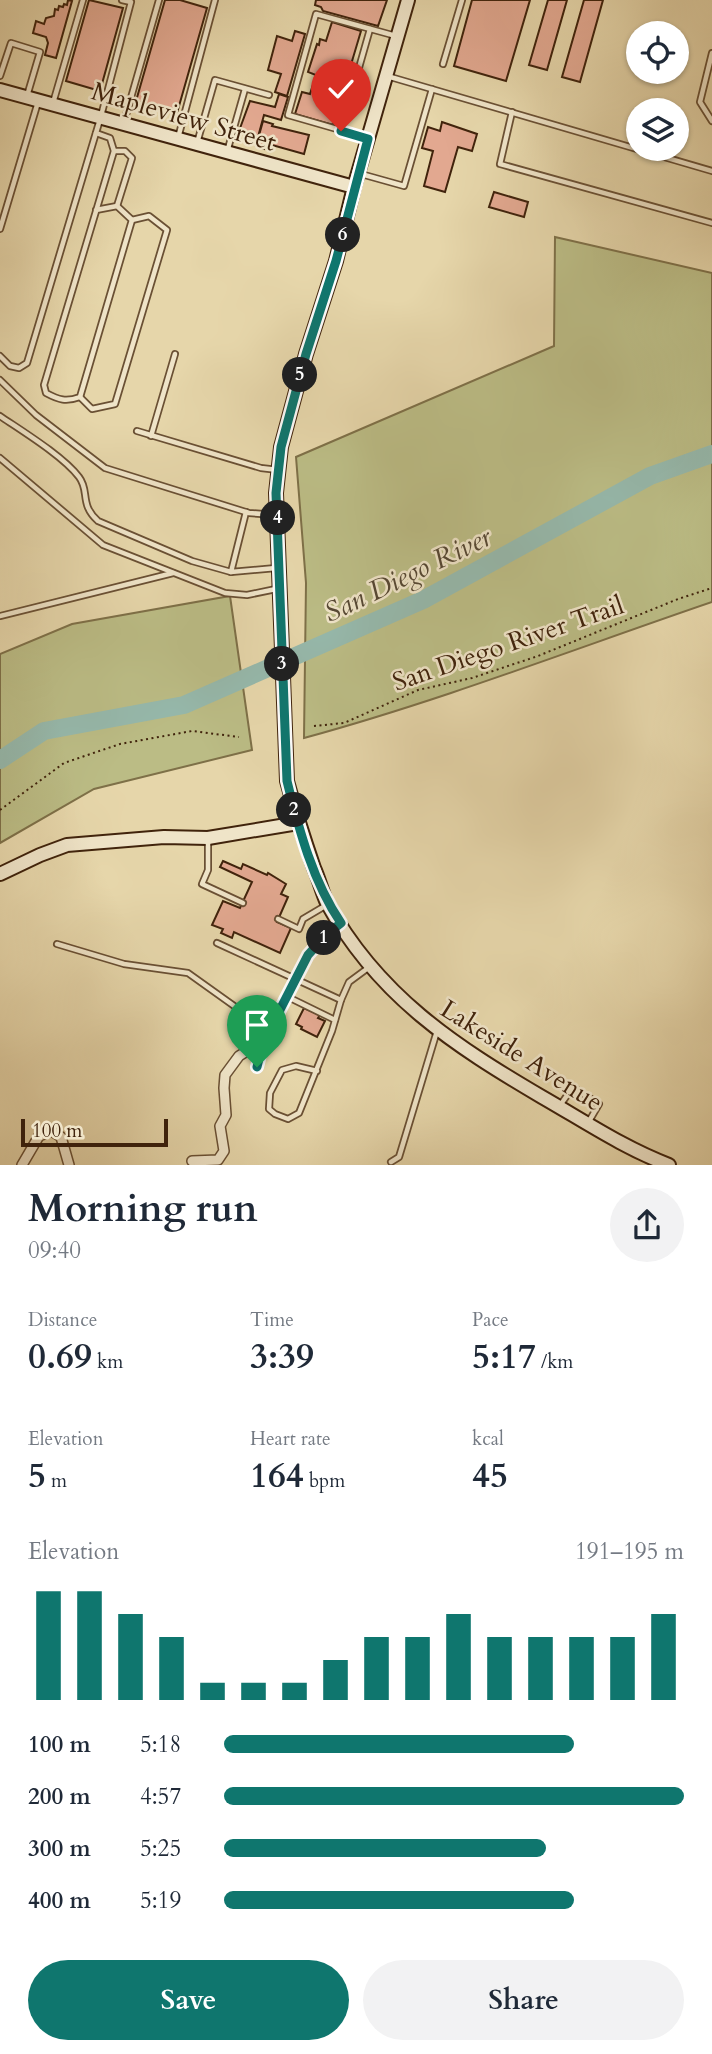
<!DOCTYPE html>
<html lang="en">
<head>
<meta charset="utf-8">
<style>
	body { margin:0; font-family:Cardo,serif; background:#f2f2f3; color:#1f2937; height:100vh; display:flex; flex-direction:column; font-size:26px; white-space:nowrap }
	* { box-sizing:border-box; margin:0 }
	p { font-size:23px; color:#747a83 }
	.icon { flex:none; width:38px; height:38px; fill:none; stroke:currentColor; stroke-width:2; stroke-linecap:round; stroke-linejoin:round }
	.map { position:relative; height:1165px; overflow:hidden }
	.details { display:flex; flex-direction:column; background:#fff; flex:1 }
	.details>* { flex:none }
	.buttons { position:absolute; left:626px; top:21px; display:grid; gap:14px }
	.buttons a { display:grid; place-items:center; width:63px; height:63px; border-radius:50%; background:#fff; box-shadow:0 2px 5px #0004; font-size:35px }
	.scale { position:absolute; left:21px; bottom:18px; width:147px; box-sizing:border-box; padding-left:7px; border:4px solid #40230c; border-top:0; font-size:19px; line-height:24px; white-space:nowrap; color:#40230c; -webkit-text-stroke:5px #efe4c8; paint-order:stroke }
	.pin { position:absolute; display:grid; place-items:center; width:60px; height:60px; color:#fff; margin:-72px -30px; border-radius:50% 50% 50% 0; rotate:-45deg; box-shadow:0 0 7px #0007 }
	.pin .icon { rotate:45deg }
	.km { position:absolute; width:35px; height:35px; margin:-18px; border-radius:50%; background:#222; color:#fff; font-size:19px; line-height:35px; text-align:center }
	.round { display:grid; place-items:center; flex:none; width:74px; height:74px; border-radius:37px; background:#f2f2f3 }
	.overview { display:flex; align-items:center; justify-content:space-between; height:119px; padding:0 28px }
	h1 { font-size:38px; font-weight:600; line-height:52px }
	.metrics { display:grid; grid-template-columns:repeat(3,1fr); gap:10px; height:119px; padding:7px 28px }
	.metrics div { display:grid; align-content:center }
	.metrics b { font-size:35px; font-weight:600 }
	.metrics small { font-size:19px; font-weight:400 }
	.metrics p { font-size:19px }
	.chart { height:196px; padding:14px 28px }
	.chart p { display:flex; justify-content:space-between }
	.chart svg { width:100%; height:126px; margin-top:7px; stroke:#0f766e; stroke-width:6 }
	.primary-button { display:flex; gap:14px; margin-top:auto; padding:14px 28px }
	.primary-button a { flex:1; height:80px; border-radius:42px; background:#0f766e; color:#fff; font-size:28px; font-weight:600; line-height:80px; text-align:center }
	.primary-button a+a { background:#f2f2f3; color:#1f2937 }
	ul { padding:0 28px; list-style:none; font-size:23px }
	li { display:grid; grid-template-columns:112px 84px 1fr; align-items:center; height:52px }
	li i { height:18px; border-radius:9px; background:#0f766e }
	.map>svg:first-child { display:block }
	.green { fill:#bbbc85; stroke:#7e7048; stroke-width:2 }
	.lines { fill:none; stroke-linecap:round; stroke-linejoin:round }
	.river { stroke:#96b9ac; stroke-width:18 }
	.building { fill:#e2a890; stroke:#40230c; stroke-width:2 }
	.lane-casing { stroke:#6a5034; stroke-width:8 }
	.street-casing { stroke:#6a5034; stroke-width:12 }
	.secondary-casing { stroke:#40230c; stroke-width:16 }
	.path { stroke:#40230c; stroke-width:2; stroke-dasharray:2 3.5; stroke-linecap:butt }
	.lane { stroke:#efe4c8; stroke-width:4.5 }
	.street { stroke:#efe4c8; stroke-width:9 }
	.secondary { stroke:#efe4c8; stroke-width:12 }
	.route-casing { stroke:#fff; stroke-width:14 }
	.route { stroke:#0f766e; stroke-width:9 }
	.labels { text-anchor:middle; stroke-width:5; stroke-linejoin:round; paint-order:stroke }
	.street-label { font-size:26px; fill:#40230c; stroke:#efe4c8 }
	.water-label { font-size:28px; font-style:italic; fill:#564834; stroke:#efe4c8 }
</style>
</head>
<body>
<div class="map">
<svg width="712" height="1165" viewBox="0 0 712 1165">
	<rect width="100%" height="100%" fill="#e6d6aa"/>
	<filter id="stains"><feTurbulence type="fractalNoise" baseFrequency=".00286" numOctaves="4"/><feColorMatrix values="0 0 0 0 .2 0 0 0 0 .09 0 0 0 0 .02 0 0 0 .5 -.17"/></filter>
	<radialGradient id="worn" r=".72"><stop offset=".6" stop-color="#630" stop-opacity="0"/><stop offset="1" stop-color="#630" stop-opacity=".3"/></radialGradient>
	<g class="green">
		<path d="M555 237 712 273V602C577 648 443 700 304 738L306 583 296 457 554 346Z"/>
		<path d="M230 596 252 750 94 789 0 843V654L72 624Z"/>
	</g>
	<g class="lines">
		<path class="river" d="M0 760 44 731 184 705 423 600 650 476 712 454"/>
	</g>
	<g class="building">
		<path d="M68 0 72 1 56 58 45 55 48 43 46 37 33 33 36 21 44 24 46 18 54 16 55 9 58 10 59 6 63 7 64 4 67 5Z"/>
		<path d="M89 0 123 8 100 91 66 81Z"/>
		<path d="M165 0H180L207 8 177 113 136 101Z"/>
		<path d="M316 0H387L378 26 323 11 321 7 315 5Z"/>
		<path d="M472 0H530L506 81 454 66Z"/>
		<path d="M548 0H567L547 70 529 65Z"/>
		<path d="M584 0H603L580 82 562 77Z"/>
		<path d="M332 22 361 31 333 125 295 114 302 92 310 94 316 75 308 72 317 44 319 45 320 39 326 41Z"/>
		<path d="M295 31 305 34 287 96 275 92 281 74 268 70 277 36 292 41Z"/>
		<path d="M279 94 288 97 281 120 264 115 258 137 239 131 250 101 275 107Z"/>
		<path d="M263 121 273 124 272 126 309 135 304 154 265 143 264 149 256 146Z"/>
		<path d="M442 122 477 134 472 151 458 147 445 192 424 186 433 151 422 148 428 127 440 131Z"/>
		<path d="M494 192 528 202 524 217 489 207Z"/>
		<path d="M223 861 241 869 243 864 267 875 268 873 286 884 281 894 288 897 277 922 291 928 280 953 234 932 232 938 221 933 223 929 212 925 223 901 240 908 252 882 220 867Z"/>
		<path d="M304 1008 320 1015 318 1018 325 1021 317 1037 301 1029 302 1027 296 1024Z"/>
	</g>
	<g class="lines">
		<g class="lane-casing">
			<g id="lane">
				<path d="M712 53 700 102 712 121"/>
				<path d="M443 64 462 0"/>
				<path d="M0 76 11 43 40 52 27 96"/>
				<path d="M387 76 712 171"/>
				<path d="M53 103 83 0"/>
				<path d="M512 112 500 164 712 223"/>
				<path d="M124 122 159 0"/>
				<path d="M341 131 370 29"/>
				<path d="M178 138 215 0"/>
				<path d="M368 138 288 115 316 14 396 36"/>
				<path d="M197 143 215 80 269 95"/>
				<path d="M114 151H125L132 158 117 206"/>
				<path d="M227 152 245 89"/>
				<path d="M361 174 404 186 432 89"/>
				<path d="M96 210 117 206 132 220 80 397C66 402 59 400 46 393L44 385 114 151 110 138 96 133"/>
				<path d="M0 229 38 102"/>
				<path d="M0 356 10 366 19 368 27 363 101 116 131 2 122 0"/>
				<path d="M0 380 36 415 105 468 249 513 276 515"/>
				<path d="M80 397 92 409 115 404 167 230 149 216 132 220"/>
				<path d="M0 416C22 431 63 456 79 477 90 491 79 504 98 521L192 561 231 572"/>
				<path d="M137 431 261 468 278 470"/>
				<path d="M151 436 175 354"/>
				<path d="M0 458 103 545 225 593 247 595 276 589"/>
				<path d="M246 512 231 572 276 568"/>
				<path d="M0 616 173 573"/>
				<path d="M208 839V870L202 884 243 903"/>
				<path d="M278 919 299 929 303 919 325 906"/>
				<path d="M217 943 341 1000 349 982 368 968"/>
				<path d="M57 944 124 964 188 973 251 1018 264 1022 272 1021"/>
				<path d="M288 997 335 1020"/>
				<path d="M317 1071 296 1066 282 1070 270 1093 269 1109 275 1114 288 1119 299 1113 332 1031 341 1000"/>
				<path d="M561 1104 573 1087 599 1104 588 1123"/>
				<path d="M391 1162 399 1157 437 1031"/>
			</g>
		</g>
		<g class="street-casing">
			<g id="street">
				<path d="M257 1067 263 1043 308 955 326 935 341 923"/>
				<path d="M192 1161 218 1160 224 1151 220 1126 226 1115 224 1088 225 1075 239 1056 258 1044 263 1043"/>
				<path d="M22 1165 39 1136 52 1131 61 1137 69 1165"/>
			</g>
		</g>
		<g class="secondary-casing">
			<g id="secondary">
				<path d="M408 0 354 187 336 261 306 354 281 447 276 493 287 781C295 811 304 839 314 868 319 879 322 892 327 903 378 996 455 1046 542 1097 584 1121 624 1148 669 1165"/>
				<path d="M0 90 354 187"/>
				<path d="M0 874 40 855 67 845 164 837 208 838 298 823"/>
			</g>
		</g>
		<g class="path">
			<path d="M314 726 344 723 418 690 472 678 538 656 678 599 712 588"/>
			<path d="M0 810 64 763 120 744 192 731 239 737"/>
		</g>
		<use href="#lane" class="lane"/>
		<use href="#street" class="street"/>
		<use href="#secondary" class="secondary"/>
	</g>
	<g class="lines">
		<g class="route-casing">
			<path id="route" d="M257 1067 263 1043 308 955 326 935 341 923C313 882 299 830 287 781L276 493 281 447 306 354 336 261 368 139 341 131"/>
		</g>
		<use href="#route" class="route"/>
	</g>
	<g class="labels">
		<g class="street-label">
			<text transform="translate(184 116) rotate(16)" y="9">Mapleview Street</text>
			<text transform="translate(508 643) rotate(-19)" y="9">San Diego River Trail</text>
			<text transform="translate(522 1055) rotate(32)" y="9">Lakeside Avenue</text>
		</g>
		<g class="water-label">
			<text transform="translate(407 574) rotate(-26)" y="10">San Diego River</text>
		</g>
	</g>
	<rect width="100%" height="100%" filter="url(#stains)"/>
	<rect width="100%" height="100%" fill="url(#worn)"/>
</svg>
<div class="buttons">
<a><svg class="icon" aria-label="locate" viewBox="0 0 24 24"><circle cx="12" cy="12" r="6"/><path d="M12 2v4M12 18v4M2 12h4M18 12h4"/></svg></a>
<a><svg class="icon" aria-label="layers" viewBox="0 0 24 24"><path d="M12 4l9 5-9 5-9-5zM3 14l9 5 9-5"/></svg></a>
</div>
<div class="scale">100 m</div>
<div class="pin" style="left:257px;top:1067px;background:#1e9e55"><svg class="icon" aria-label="arrive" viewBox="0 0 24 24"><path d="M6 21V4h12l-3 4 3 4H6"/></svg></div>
<div class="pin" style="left:341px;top:131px;background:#d93025"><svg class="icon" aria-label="check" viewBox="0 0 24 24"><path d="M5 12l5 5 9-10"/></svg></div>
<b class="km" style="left:324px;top:938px">1</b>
<b class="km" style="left:294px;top:810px">2</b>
<b class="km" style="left:282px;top:664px">3</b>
<b class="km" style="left:278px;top:518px">4</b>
<b class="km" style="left:300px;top:375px">5</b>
<b class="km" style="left:343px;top:235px">6</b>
</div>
<section class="details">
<div class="overview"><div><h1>Morning run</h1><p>09:40</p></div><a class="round"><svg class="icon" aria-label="share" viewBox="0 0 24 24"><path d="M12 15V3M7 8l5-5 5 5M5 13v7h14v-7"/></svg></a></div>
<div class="metrics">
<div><p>Distance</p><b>0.69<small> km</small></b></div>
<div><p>Time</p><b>3:39</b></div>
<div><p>Pace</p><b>5:17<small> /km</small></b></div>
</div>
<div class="metrics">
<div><p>Elevation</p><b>5<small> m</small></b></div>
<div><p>Heart rate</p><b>164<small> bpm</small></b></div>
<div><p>kcal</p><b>45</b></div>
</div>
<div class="chart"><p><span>Elevation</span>191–195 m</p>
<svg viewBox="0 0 160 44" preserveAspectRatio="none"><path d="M5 44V6M15 44V6M25 44V14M35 44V22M45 44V38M55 44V38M65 44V38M75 44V30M85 44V22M95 44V22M105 44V14M115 44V22M125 44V22M135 44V22M145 44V22M155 44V14"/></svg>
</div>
<ul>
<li><b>100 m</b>5:18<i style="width:76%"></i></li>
<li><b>200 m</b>4:57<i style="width:100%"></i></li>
<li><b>300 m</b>5:25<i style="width:70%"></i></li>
<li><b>400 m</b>5:19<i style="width:76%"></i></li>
</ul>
<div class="primary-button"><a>Save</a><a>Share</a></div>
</section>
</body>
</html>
